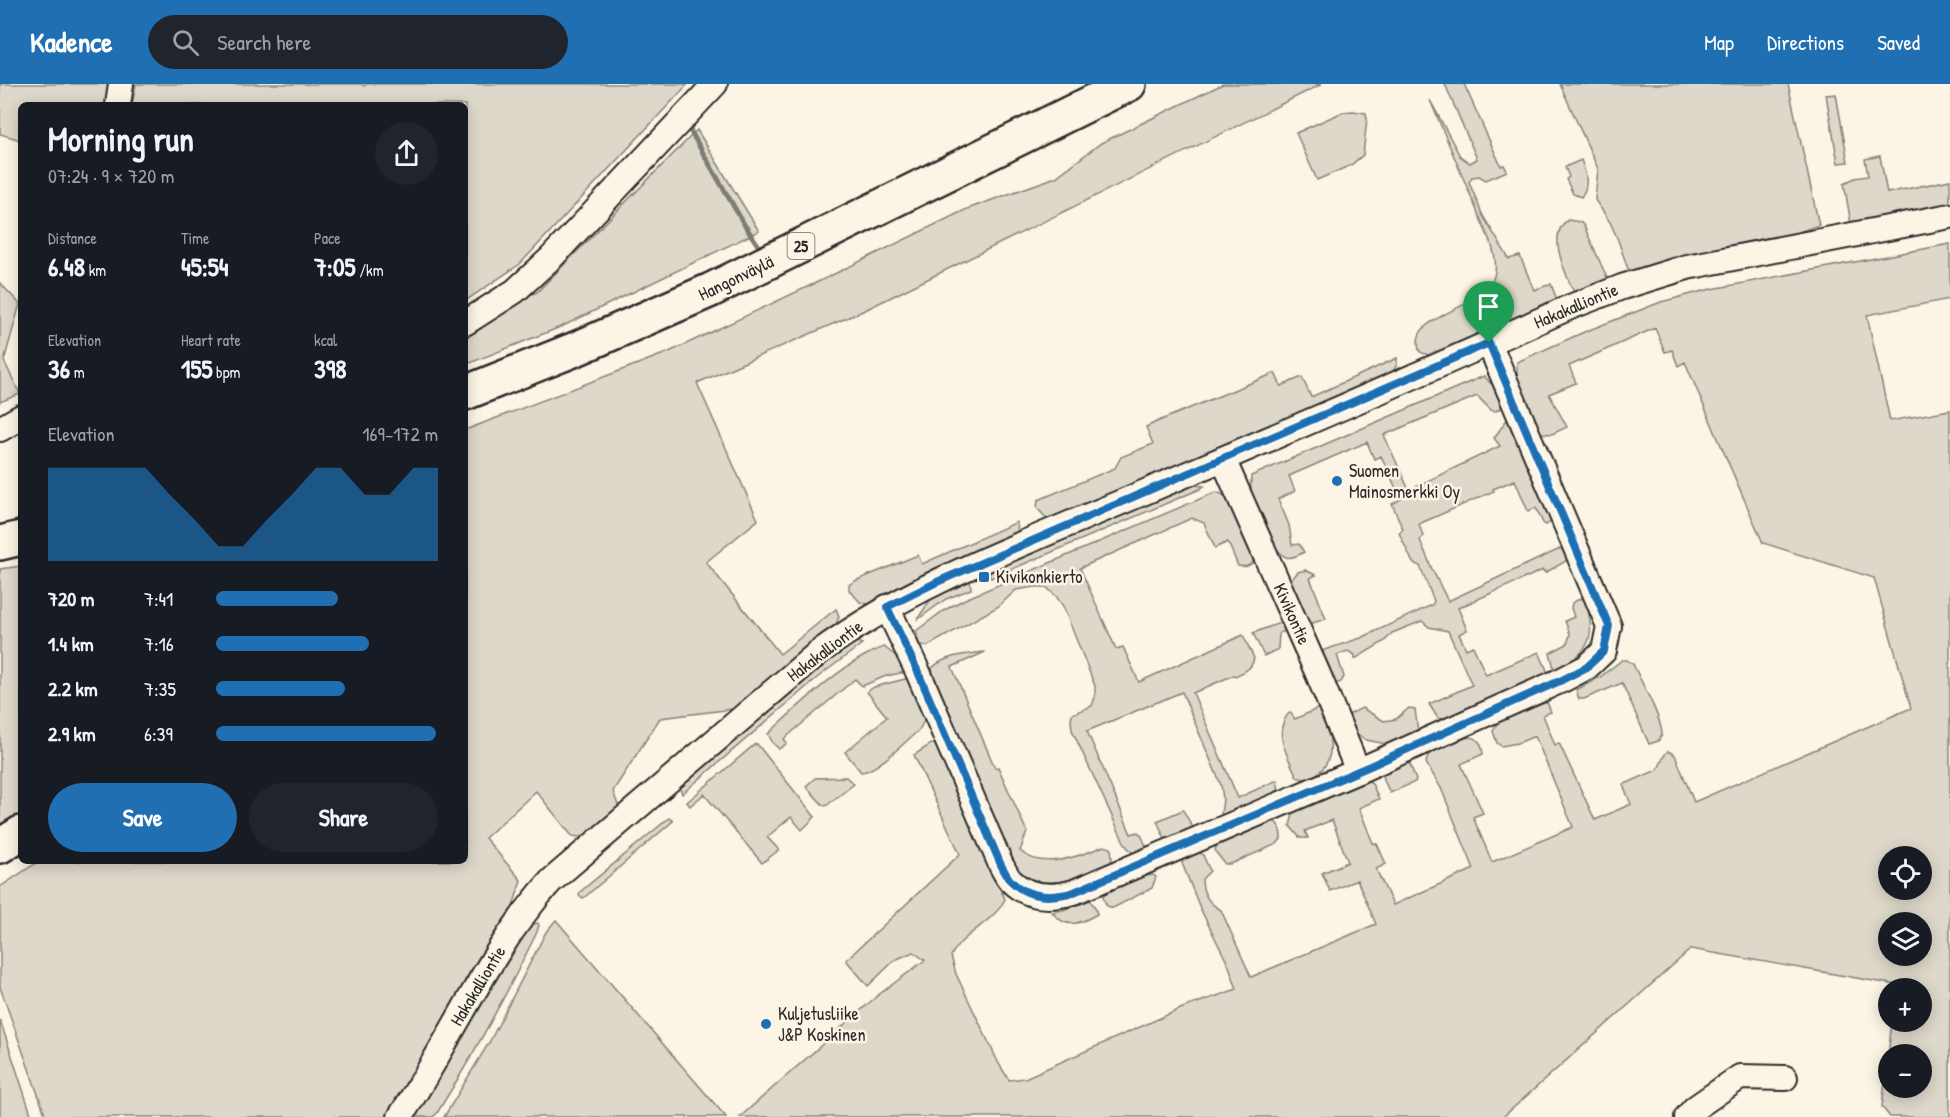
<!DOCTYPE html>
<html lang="en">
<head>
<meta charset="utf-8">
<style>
	body { margin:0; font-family:"Patrick Hand",sans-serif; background:#20242c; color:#f1f3f6; height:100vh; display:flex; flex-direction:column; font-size:22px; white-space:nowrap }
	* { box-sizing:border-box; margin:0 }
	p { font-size:20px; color:#9ea1a6 }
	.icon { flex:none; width:33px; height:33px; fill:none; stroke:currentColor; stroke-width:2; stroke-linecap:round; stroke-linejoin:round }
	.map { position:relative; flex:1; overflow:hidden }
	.drawer { position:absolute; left:18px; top:18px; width:450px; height:762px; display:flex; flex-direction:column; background:#171b24; border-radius:9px; box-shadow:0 3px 15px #0003 }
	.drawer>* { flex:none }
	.tools { position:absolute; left:1878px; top:762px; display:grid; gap:12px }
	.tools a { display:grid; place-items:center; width:54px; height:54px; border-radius:50%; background:#171b24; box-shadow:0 3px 15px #0003; font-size:30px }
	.pin { position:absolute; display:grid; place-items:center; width:51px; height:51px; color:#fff; margin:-62px -26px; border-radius:50% 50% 50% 0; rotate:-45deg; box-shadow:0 0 6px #0007 }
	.pin .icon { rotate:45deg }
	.round { display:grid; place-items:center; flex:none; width:63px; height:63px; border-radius:32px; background:#20242c }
	.headline { display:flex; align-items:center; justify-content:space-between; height:102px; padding:0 30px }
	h1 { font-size:33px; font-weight:700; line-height:45px }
	.figures { display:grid; grid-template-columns:repeat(3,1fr); gap:9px; height:102px; padding:6px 30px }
	.figures div { display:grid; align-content:center }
	.figures b { font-size:26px; font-weight:700 }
	.figures small { font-size:16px; font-weight:400 }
	.figures p { font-size:16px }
	.chart { height:168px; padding:12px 30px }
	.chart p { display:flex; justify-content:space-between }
	.chart svg { width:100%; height:108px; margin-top:6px; fill:#1f6fb2; opacity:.7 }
	.button { display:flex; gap:12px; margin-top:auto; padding:12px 30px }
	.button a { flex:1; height:69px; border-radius:36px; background:#1f6fb2; color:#fff; font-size:24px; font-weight:700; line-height:69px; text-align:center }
	.button a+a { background:#20242c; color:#f1f3f6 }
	ul { padding:0 30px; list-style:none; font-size:20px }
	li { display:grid; grid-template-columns:96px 72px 1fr; align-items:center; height:45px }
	li i { height:15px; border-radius:8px; background:#1f6fb2 }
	header { display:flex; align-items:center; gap:36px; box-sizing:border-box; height:84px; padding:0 30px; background:#1f6fb2; color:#fff }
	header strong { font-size:28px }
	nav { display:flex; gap:33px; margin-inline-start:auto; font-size:21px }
	.search { width:420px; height:54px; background:#20242c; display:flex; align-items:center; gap:15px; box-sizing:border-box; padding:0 21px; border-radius:33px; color:#9ea1a6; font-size:22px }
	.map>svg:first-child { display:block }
	.green { fill:#ded8ca; stroke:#84827a; stroke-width:1.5; fill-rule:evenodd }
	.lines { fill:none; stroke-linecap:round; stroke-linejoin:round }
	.stream { stroke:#7d7b74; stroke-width:5 }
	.minor-casing { stroke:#2b2b2b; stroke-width:28 }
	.highway-casing { stroke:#2b2b2b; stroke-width:38 }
	.minor { stroke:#fcf5e5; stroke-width:24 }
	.highway { stroke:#fcf5e5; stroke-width:33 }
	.route-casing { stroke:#fff; stroke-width:12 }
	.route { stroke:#1f6fb2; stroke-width:8 }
	.poi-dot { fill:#1f6fb2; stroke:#fcf5e5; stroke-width:2 }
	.labels { text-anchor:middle; stroke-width:5; stroke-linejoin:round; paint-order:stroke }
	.shield { fill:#fcf5e5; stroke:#6a6863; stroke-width:1.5 }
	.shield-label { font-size:16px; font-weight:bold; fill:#2b2b2b }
	.street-label { font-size:18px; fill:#2b2b2b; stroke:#fcf5e5 }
	.poi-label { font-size:18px; fill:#2b2b2b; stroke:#fcf5e5; text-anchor:start }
</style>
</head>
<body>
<header>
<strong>Kadence</strong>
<div class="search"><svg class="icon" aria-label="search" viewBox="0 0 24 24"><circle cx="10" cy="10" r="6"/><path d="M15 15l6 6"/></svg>Search here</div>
<nav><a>Map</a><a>Directions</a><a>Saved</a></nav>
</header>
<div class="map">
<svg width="1950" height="1033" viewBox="0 0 1950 1033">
	<rect width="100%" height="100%" fill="#fcf5e5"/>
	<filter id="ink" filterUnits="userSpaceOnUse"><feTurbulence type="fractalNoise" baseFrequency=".0167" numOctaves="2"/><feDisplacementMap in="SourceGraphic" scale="12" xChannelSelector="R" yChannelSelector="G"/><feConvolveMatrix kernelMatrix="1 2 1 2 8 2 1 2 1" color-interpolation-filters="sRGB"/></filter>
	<g filter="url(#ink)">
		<g class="green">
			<path d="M0 0H112L109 21H21V56L0 50Z"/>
			<path d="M136 0H362L364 2 367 0H688L520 180 465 217V21H132Z"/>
			<path d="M1223 0H1322L865 226 697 299 758 436 706 478 780 570 836 525 839 532 834 546 812 561 733 625 660 634 613 707 619 724 586 754 572 752 536 707 485 754 521 796 512 826 491 857 400 1014 387 1033H46L0 903V803L39 777H465V346L669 268 822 196 967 125 1056 93 1101 59Z"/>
			<path d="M1445 0H1464L1501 82 1504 81 1507 87 1486 96 1479 92 1472 93 1469 98 1483 132 1509 175 1520 172 1534 206 1551 200 1557 216 1431 272 1420 268C1416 259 1418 249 1426 242 1437 232 1469 219 1484 210 1497 194 1498 181 1492 162L1430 16 1460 72 1470 79 1477 75Z"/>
			<path d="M1560 0H1788L1819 141 1790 151 1684 172 1632 187 1628 185 1618 156 1610 138 1595 116 1598 85Z"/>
			<path d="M1836 10 1848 78 1838 79 1826 11Z"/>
			<path d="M1353 27 1366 29 1367 34 1363 71 1351 81 1317 96 1296 49 1343 28Z"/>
			<path d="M697 46 759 147 563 242 465 281V237L537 208Z"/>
			<path d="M1880 72 1887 109 1950 96V121L1851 140 1844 99 1855 94 1868 92 1865 75Z"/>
			<path d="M1581 76C1586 89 1590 101 1581 113L1573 110 1566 95 1569 93 1565 83Z"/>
			<path d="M1568 136 1580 138 1584 142 1608 196 1575 211C1567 192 1545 150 1568 136Z"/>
			<path d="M1950 160V215L1867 231 1890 337 1950 326V1033H1890L1882 1023 1892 938H1922V904H1896V901L1691 865 1503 1033H740L877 912 925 876 913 868 895 876 868 902 846 876 960 770 914 671 931 660H935L937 663 961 720 1005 815C994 839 963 848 951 872L956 890 999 980 1009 996 1025 994 1185 923 1237 905 1229 882 1200 824 1182 779 1185 773 1199 768 1203 771 1210 787 1202 795C1202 809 1208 819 1221 826L1251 893 1376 840 1357 796 1330 807 1322 789 1348 778 1332 736 1305 747 1308 754H1300L1290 742 1294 725 1367 695 1372 700 1379 715 1359 724 1373 759 1377 760 1386 780 1376 785 1393 821 1474 785 1441 704 1426 679 1428 671C1435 666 1443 663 1450 660 1466 653 1480 646 1483 670L1461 680 1483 729 1473 733 1492 778 1573 743 1535 652 1518 659 1501 662 1497 659 1493 647 1498 638 1547 618 1551 628 1543 631 1555 661 1559 659 1595 736 1631 720 1623 701 1657 686C1662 680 1662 672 1668 667L1675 671 1694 718 1911 624 1874 494 1763 459 1685 278 1678 282 1672 266 1665 268 1655 244 1569 282 1576 299 1549 310 1567 343 1552 350 1540 349 1517 296V278L1584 248 1661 218 1707 206ZM1888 772H1922V806H1888ZM1888 838H1922V872H1888ZM1888 970H1922V1004H1888Z"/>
			<path d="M0 199 20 220 4 277 20 310 0 318Z"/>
			<path d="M1397 274V280L1391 291 1049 437 1037 424 1038 416 1115 384 1121 373 1153 360 1146 343 1161 336 1275 289 1281 302 1302 293 1311 313Z"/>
			<path d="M1484 292 1498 307 1504 322 1496 327 1491 326 1477 312 1384 351 1409 406 1500 362 1494 354 1508 334 1552 437 1546 441 1543 439 1536 424 1528 427 1515 396 1493 405 1494 407 1419 440 1423 452 1420 456 1432 485 1448 517 1564 463 1568 476 1545 489 1543 486 1458 524 1467 546 1459 550 1466 565 1473 562 1486 591 1539 568 1549 591 1442 637 1437 633 1429 620 1472 601 1448 547 1429 543 1422 537 1392 549 1385 557 1355 575V571L1348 567 1337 571 1344 593 1341 598 1335 600 1322 570 1324 566 1361 554 1432 521 1434 517 1420 482 1413 479 1399 449 1403 445 1392 420 1401 415 1381 372 1374 375 1367 358 1289 392 1295 407 1278 415 1289 441 1292 461 1299 460 1304 468C1299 471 1291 475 1286 473 1274 468 1255 428 1252 416 1250 408 1251 401 1251 392Z"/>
			<path d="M1194 401 1204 402 1200 405 991 494 988 489 1188 402Z"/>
			<path d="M1216 408 1222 410 1229 417 1253 473V478C1249 483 1245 483 1238 482L1228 458 1215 464 1204 439 1192 434 1080 484 1116 565 1123 563 1139 598 1243 551 1254 574C1252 585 1244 588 1235 592L1234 591 1193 609 1238 714 1277 696 1279 706 1277 710 1224 732 1221 730 1223 715 1221 701 1182 608 1087 647 1131 750 1138 748 1141 751 1148 766 1135 771 1127 763 1122 754 1072 646 1071 635 1072 630 1092 622 1095 613V602L1063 522 1056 512 1046 503H1035L1016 506 999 522 928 562 919 561 916 547 943 527 963 516Z"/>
			<path d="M1017 438 1018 451 908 499 870 520 861 519 849 506V501L855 497 918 471 922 480Z"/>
			<path d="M21 482V732L0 744V485Z"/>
			<path d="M1305 486 1316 491 1310 494 1326 535 1309 540 1291 500V496L1298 488Z"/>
			<path d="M970 496 971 505 946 515 917 536 932 513Z"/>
			<path d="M1581 514 1585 516C1598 554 1589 568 1555 588L1550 569 1567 560 1570 550 1565 537 1574 533 1571 524 1572 519Z"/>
			<path d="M1282 538 1286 547 1279 549 1278 565 1264 572 1253 549Z"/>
			<path d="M857 558 862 560 818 593 682 710 680 704 682 701 836 570 852 559Z"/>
			<path d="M884 563 897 573 906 588 886 592 862 602 855 595 784 655 787 659 779 665 773 659 768 650C800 621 844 577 884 563Z"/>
			<path d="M985 568 952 583 995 684 998 683 1027 748 1020 767C1043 787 1080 772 1104 762L1111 764 1112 775 1109 783C1083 793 1042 810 1018 786 1014 782 1011 774 1009 769L933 589 932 584C946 571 967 570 985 568Z"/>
			<path d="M1622 576H1627L1633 580C1641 598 1662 634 1662 651L1658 657 1649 660 1622 599 1584 615H1579L1576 606 1600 593Z"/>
			<path d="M909 594 925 635 919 646C907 656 876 688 861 688L845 668 887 633 867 608 874 603Z"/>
			<path d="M1319 624C1329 644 1339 673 1318 689 1311 695 1305 697 1297 693 1288 672 1271 648 1290 628L1295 635Z"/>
			<path d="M1362 624 1384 637 1396 635 1409 624 1415 625 1418 648 1392 661 1366 656 1357 650 1348 631Z"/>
			<path d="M757 660 815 733 802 746 791 733 767 753 779 766 762 779 704 710 690 722 687 718 754 661Z"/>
			<path d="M1405 679 1410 680 1416 696 1415 698 1390 709 1384 696 1383 688Z"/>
			<path d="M846 693 854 700 826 722 823 721 806 702 815 694Z"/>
			<path d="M1183 726 1193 744 1168 757 1165 755 1157 737Z"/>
			<path d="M669 734 673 737 586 812 583 814 579 811 580 808Z"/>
			<path d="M1270 736C1280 737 1281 747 1281 755L1277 760 1231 780H1225L1215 767 1217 759Z"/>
			<path d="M1153 791 1156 793 1152 804 1113 824 1107 822 1104 816 1103 811C1117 801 1137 793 1153 791Z"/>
			<path d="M1090 816 1095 823 1097 830C1080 840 1066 846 1052 828L1063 826Z"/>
			<path d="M556 836 726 1033H444L490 957 546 848Z"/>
			<path d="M538 839 539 841 537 848C507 910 474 970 437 1029L433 1033H413L526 842Z"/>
			<path d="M0 936 32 1033H0Z"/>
		</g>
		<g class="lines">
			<path class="stream" d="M687 41 745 142 758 161"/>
			<g class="minor-casing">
				<g id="minor">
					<path d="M118 21 121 0"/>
					<path d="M465 239 515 207 551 174 715 0"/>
					<path d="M0 345 21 333"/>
					<path d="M1223 375 1318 590 1358 687"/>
					<path d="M887 523 918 588 1001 781C1004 786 1007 793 1011 797 1029 815 1053 814 1074 808L1358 687 1562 596 1587 583 1604 567 1609 542 1489 259"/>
					<path d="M400 1033C452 955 488 867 551 797L818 569C914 498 1029 458 1138 411 1282 350 1427 287 1570 223L1622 203 1687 183 1950 132"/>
					<path d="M1687 1033 1695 1024 1740 993 1785 994"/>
				</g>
			</g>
			<g class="highway-casing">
				<g id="highway">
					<path d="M465 309 578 264 711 206 1129 0"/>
					<path d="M0 459 21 454"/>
					<path d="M0 762 21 749"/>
				</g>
			</g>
			<use href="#minor" class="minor"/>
			<use href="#highway" class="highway"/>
		</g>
	</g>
	<g class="lines" filter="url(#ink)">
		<g class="route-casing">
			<path id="route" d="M1489 259 1609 542 1604 567 1587 583 1562 596 1370 682 1074 808C1053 814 1029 815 1011 797 1007 793 1004 786 1001 781L918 588 887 523 937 498Z"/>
		</g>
		<use href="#route" class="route"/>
	</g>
	<g class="poi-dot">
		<circle cx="1337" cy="397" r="6"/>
		<rect x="978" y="487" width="12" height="12" rx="3"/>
		<circle cx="766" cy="940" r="6"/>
	</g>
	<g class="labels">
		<rect class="shield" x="787.5" y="149" width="27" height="26" rx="4.5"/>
		<g class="shield-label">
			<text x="801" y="168">25</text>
		</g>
		<g class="street-label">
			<text transform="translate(736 194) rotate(-26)" y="6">Hangonväylä</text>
			<text transform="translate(1576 222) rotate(-23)" y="6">Hakakalliontie</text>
			<text transform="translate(1292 530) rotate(66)" y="6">Kivikontie</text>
			<text transform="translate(825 567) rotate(-37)" y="6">Hakakalliontie</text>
			<text transform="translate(478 902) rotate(-59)" y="6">Hakakalliontie</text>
		</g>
		<g class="poi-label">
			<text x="1349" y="393">Suomen<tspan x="1349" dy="21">Mainosmerkki Oy</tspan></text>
			<text x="996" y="499">Kivikonkierto</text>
			<text x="778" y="936">Kuljetusliike<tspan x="778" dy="21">J&amp;P Koskinen</tspan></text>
		</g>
	</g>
</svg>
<div class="tools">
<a><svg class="icon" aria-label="locate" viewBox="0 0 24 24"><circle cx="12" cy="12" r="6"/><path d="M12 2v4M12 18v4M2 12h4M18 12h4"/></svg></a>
<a><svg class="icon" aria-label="layers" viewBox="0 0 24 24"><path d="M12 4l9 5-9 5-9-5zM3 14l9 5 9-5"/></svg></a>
<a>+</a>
<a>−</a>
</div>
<div class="pin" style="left:1489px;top:259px;background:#1e9e55"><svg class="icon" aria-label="arrive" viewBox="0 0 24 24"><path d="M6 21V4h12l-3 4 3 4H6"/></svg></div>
<section class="drawer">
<div class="headline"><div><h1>Morning run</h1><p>07:24 · 9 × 720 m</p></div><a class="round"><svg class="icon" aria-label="share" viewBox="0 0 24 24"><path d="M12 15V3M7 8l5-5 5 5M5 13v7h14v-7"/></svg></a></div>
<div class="figures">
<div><p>Distance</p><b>6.48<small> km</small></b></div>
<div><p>Time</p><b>45:54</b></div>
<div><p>Pace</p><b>7:05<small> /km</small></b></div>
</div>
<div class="figures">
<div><p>Elevation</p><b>36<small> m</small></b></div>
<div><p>Heart rate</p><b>155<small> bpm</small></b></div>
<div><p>kcal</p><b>398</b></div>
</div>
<div class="chart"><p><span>Elevation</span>169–172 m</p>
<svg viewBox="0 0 160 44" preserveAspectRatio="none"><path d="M0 44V6L10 6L20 6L30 6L40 6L50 17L60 27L70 38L80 38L90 27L100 17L110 6L120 6L130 17L140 17L150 6L160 6V44z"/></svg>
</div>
<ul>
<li><b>720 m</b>7:41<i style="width:55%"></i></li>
<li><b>1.4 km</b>7:16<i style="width:69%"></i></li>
<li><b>2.2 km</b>7:35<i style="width:58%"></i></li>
<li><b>2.9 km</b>6:39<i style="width:99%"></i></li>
</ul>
<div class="button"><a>Save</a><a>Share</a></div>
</section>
</div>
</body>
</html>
